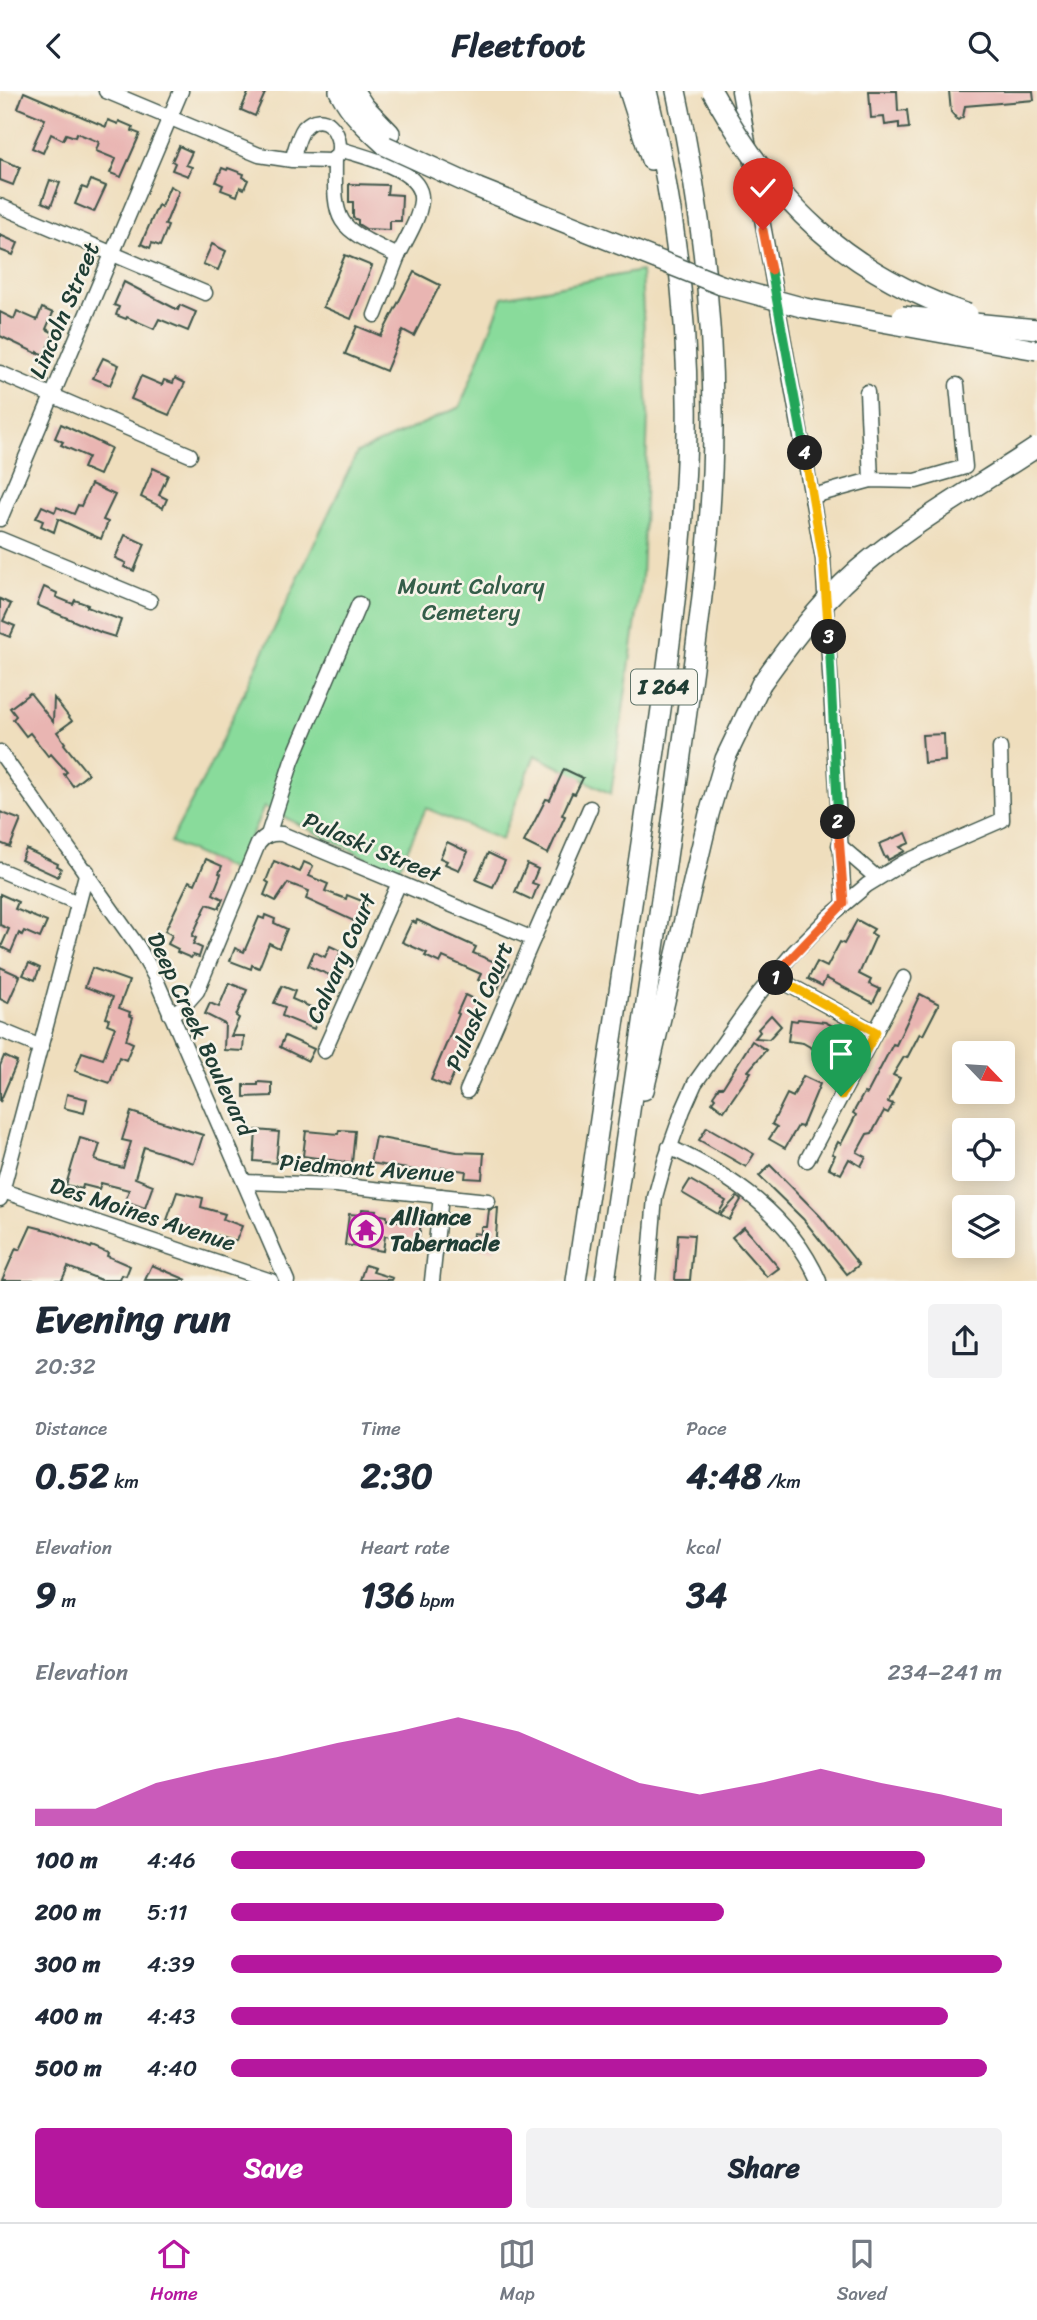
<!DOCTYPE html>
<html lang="en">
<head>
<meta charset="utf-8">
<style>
	body { margin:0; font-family:Sriracha,sans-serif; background:#f2f2f3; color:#1f2937; height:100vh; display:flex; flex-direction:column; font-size:26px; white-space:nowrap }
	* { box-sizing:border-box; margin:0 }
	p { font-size:23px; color:#747a83 }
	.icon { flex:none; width:38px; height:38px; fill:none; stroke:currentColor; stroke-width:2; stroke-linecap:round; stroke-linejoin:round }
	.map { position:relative; height:1190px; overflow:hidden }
	.sheet { display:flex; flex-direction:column; background:#fff; flex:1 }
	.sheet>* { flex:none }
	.needle { width:46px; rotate:115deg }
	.controls { position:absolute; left:952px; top:950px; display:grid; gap:14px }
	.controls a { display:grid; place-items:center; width:63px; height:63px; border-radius:7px; background:#fff; box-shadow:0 4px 18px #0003; font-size:35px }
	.pin { position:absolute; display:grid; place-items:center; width:60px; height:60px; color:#fff; margin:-72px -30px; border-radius:50% 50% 50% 0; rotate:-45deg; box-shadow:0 0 7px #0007 }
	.pin .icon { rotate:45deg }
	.km { position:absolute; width:35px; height:35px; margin:-18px; border-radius:50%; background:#222; color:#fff; font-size:19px; line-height:35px; text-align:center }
	.round { display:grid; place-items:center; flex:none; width:74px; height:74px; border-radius:7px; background:#f2f2f3 }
	.headline { display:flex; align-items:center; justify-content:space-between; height:119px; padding:0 35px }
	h1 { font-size:38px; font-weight:800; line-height:52px }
	.metrics { display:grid; grid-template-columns:repeat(3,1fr); gap:10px; height:119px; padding:7px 35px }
	.metrics div { display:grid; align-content:center }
	.metrics b { font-size:35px; font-weight:800 }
	.metrics small { font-size:19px; font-weight:400 }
	.metrics p { font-size:19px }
	.chart { height:196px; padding:14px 35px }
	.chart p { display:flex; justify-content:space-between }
	.chart svg { width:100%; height:126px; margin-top:7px; fill:#b5179e; opacity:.7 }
	.button { display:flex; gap:14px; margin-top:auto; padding:14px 35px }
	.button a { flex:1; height:80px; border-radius:7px; background:#b5179e; color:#fff; font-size:28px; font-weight:800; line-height:80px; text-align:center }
	.button a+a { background:#f2f2f3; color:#1f2937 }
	ul { padding:0 35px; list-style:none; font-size:23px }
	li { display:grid; grid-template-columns:112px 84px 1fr; align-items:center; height:52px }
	li i { height:18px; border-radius:9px; background:#b5179e }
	header { display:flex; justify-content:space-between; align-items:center; height:91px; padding:0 35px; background:#fff; font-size:32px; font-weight:800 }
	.menu { display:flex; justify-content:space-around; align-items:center; height:98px; border-top:2px solid #e0e1e3; background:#fff; font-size:19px; color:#747a83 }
	.menu a { display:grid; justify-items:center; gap:4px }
	.menu .active { color:#b5179e }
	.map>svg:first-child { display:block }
	.green { fill:#89db9b; stroke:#548c68; stroke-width:2 }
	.building { fill:#e9b5b2 }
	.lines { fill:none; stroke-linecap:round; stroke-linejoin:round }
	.minor-casing { stroke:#3e5549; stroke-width:17 }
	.highway-casing { stroke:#3e5549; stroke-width:22 }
	.minor { stroke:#fff; stroke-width:14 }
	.highway { stroke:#fff; stroke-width:19 }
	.highway-bridge-casing { stroke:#3e5549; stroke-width:22; stroke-linecap:butt }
	.highway-bridge { stroke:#fff; stroke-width:19 }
	.split-1-casing { stroke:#fff; stroke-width:14 }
	.split-2-casing { stroke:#fff; stroke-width:14 }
	.split-3-casing { stroke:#fff; stroke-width:14 }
	.split-4-casing { stroke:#fff; stroke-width:14 }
	.split-5-casing { stroke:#fff; stroke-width:14 }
	.split-6-casing { stroke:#fff; stroke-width:14 }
	.split-1 { stroke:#f5b400; stroke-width:9 }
	.split-2 { stroke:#f0652b; stroke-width:9 }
	.split-3 { stroke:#22a559; stroke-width:9 }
	.split-4 { stroke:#f5b400; stroke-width:9 }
	.split-5 { stroke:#22a559; stroke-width:9 }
	.split-6 { stroke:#f0652b; stroke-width:9 }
	.labels { text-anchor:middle; stroke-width:5; stroke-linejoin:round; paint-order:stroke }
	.shield { fill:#f7f3e8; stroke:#60746a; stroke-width:2 }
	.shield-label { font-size:21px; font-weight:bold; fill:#1f3d34 }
	.street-label { font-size:23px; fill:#1f3d34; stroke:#f7f3e8 }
	.park-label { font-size:23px; fill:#345d49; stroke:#f7f3e8 }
	.poi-label { font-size:23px; font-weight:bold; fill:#1f3d34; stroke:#f7f3e8; text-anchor:start }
</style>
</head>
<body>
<header><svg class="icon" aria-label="back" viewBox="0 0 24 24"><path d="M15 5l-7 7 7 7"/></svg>Fleetfoot<svg class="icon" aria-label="search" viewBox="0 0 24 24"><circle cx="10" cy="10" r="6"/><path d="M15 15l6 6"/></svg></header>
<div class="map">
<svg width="1037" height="1190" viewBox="0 0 1037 1190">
	<rect width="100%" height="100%" fill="#f7f3e8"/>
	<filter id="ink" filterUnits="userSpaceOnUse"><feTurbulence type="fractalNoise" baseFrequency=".0143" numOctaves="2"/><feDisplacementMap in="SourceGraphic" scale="14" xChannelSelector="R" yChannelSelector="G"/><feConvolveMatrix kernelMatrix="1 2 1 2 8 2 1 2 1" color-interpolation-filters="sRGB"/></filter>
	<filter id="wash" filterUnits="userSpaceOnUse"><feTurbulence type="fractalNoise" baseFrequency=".00686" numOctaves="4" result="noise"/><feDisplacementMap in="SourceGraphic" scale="28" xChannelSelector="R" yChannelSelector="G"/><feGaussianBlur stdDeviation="1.57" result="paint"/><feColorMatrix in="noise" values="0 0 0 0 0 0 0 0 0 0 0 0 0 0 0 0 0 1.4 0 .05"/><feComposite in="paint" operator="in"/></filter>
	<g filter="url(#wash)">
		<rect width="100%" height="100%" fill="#efdebd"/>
		<path class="green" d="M641 180 648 325 642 487 611 703 535 664 501 749 426 717 397 782 264 716 235 780 170 751 203 689 357 362 460 316 503 206Z"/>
		<g id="blocks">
			<g class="building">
				<path d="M249 0H266L255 25 241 19Z"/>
				<path d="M869 0H897L898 20 907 19 909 37 899 38V32L885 34 884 26 871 27Z"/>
				<path d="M949 0H1033L1034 9 965 15 963 26 958 29 951 21Z"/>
				<path d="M24 1 106 36 108 29 118 33 119 30 133 36 132 40 140 43 121 86 110 82 116 68 96 60 99 51 77 42 75 46 66 43 63 49 51 43 43 62 32 57 45 28 18 17Z"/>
				<path d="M179 55 192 61 186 74 192 76 188 85 172 79 175 72 172 70Z"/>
				<path d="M0 68 20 76 13 94 0 89Z"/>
				<path d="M222 77 227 79 228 77 244 83 243 86 248 89 244 98 240 96 237 105 221 99 223 94 216 91Z"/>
				<path d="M50 89 60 92 51 115 42 111Z"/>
				<path d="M91 89 106 95 94 121 75 113 82 96 87 98Z"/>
				<path d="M349 93 388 94 387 103 402 104 401 130H390V139L366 138 358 133V129L353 127V111H349Z"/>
				<path d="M170 95 179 100 165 134 168 135 160 155 152 152 150 157 141 153 158 114 161 116Z"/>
				<path d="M0 144 18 152 13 164 0 159Z"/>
				<path d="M212 153 226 160 218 179 203 173Z"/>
				<path d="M345 164 372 175 351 228 323 216Z"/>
				<path d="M414 181 440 194 414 245 403 239 386 280 345 263 357 235 381 245Z"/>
				<path d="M124 191 178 219 180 214 196 221 188 240 159 228 154 238 127 226 126 228 116 224 119 216 114 214Z"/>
				<path d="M42 217 53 222 46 238 54 242 44 264 38 261V263L0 245V221L14 228 17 220 37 229Z"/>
				<path d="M103 267 119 274 110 294 93 287Z"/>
				<path d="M141 285 162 294 164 289 173 292 175 287 185 292 169 324 131 308Z"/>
				<path d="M61 333 111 357 99 384 83 377 88 366 61 354 63 351 55 347Z"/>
				<path d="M153 377 168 384 159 404 167 408 163 417 141 406Z"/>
				<path d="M91 393 115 404 103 429 108 431 101 448 58 428 54 441 41 435 43 430 36 427 42 415 55 421 57 416 74 423 78 414 81 415Z"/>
				<path d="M125 444 145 453 134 480 124 476 126 472 115 467Z"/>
				<path d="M44 496 57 502 56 506 73 513 75 509 88 514 87 516 121 529 115 546 102 542 37 514Z"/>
				<path d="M0 508 11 513 3 530 15 535 10 546 0 542Z"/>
				<path d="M30 602 53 631 54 607 72 630 57 641 65 652 64 653 88 683 73 695 64 683 67 681 51 663 48 665 30 642 26 645 13 628 16 625 10 617Z"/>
				<path d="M944 643 945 670 924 672 922 644Z"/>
				<path d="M564 678 583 687 575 703 572 702 562 724 565 725 548 763 524 751 546 708 550 709Z"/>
				<path d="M0 721 21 729 10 756 0 752Z"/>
				<path d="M906 742 910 752 900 756 905 760 888 769 887 766 885 767 879 753Z"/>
				<path d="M447 751 468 761 459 779 445 773 447 770 440 767Z"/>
				<path d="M26 758 58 773 57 775 61 777 58 786 21 769Z"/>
				<path d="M488 762 505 770 493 796 476 789Z"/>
				<path d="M206 768 222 775 219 782 221 783 213 803 223 808 219 817 207 813 192 845 196 847 193 853 202 857 199 866 193 864 191 867 177 861 178 858 168 853 172 844 165 840 189 790 195 793Z"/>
				<path d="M274 770 300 781 304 771 313 775 309 785 328 793 325 800 346 808 347 804 367 812 358 832 306 808 309 800 288 792 276 810 264 804 269 792 266 790Z"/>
				<path d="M527 773 538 778 532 792 538 794 532 809 515 801Z"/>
				<path d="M0 803 18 811 15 818 47 831 40 847 24 840 22 844 19 842 11 861 1 856 9 838 0 834Z"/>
				<path d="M265 824 275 828 274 832 287 838 279 857 269 852 259 877 252 874 251 878 230 870 235 857 244 861 259 826 264 828Z"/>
				<path d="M417 829 476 856 473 862 497 872 499 868 509 873 498 898 478 889 481 883 443 866 440 872 425 865 427 862 402 851 412 830 416 832Z"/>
				<path d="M857 829 874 838 871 842 876 845 859 883 871 889 869 893 880 898 873 912 826 887 822 895 808 888 817 871 827 876 840 851 844 853Z"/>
				<path d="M330 855 341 860 337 870 340 872 334 886 308 875 314 861 325 866Z"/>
				<path d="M29 872 40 877 35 889 23 884Z"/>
				<path d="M0 876 20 885 8 912 0 908Z"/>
				<path d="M92 877 129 890 119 917 130 921 129 924 133 926 126 949 133 952 126 969 119 966 110 992 75 980 82 961 103 968 115 936 107 933 109 928 106 927 113 906 85 896Z"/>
				<path d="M229 892 247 899 236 925 239 927 231 945H244L243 960 224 959 225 933 205 923 210 912 219 916Z"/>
				<path d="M282 895 295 900 292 908 320 920 314 938 282 925 285 916 274 912Z"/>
				<path d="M920 903 939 913 923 944 920 942 907 967 904 966 893 984 900 987 888 1011 893 1013 888 1022 884 1020 872 1042 867 1043 857 1061 866 1066 861 1075 849 1068 841 1083 829 1077 835 1064 832 1063 838 1051 841 1053 856 1024 853 1022 864 1002 867 1003 893 953 896 954Z"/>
				<path d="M465 904 481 912 465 947 469 948 448 996 431 989 459 923 457 922Z"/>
				<path d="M771 924 781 935 769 948 755 947 760 941 758 938Z"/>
				<path d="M798 928 825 931 833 935 828 945 850 955 843 969 819 957 817 960 803 952 788 950 791 929 797 930Z"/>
				<path d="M285 945 314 958 308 970 280 956Z"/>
				<path d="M752 950 766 959 748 980 751 981 724 1020 712 1011 715 1007 713 1005 719 996H723Z"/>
				<path d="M4 965 17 971 0 1011V975Z"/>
				<path d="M803 985 820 993 802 1036 798 1035 785 1057 769 1048 777 1036 772 1033 787 1003 793 1006Z"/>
				<path d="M258 991 272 992V1005L244 1006V994H258Z"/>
				<path d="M67 1003 87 1008 84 1022 64 1017Z"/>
				<path d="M131 1021 203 1044 194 1072 144 1056 135 1087 153 1094 145 1117 125 1110 129 1099 101 1092 99 1098 83 1094 82 1098 66 1094 80 1047 100 1053 95 1069 123 1077 131 1051 122 1049Z"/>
				<path d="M707 1036 754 1063 746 1076 699 1049Z"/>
				<path d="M256 1039 279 1041 276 1072 254 1070Z"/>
				<path d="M339 1039 355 1040 352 1072 303 1065 306 1040 338 1043Z"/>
				<path d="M375 1046 457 1061 484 1062 482 1088 465 1087 466 1080 442 1077V1081L420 1080 370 1072Z"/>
				<path d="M770 1074 820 1125 859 1174 847 1183 803 1128 759 1085Z"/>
				<path d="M690 1089 726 1110 718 1123 682 1102Z"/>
				<path d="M177 1101 203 1107 201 1116 225 1123 223 1128 242 1135 236 1150 167 1129Z"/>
				<path d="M737 1106 741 1109 729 1129 720 1124Z"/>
				<path d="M494 1117H498L495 1159 472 1157 473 1142 481 1143V1136H487L489 1119Z"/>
				<path d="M362 1118 376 1119 375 1123 387 1125V1129L409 1131V1127L421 1128 419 1149 385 1145 383 1160 345 1154 349 1123 361 1124Z"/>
				<path d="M31 1135 51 1140 91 1157 92 1155 108 1162 107 1165 130 1175 126 1185 122 1184 120 1189H101L68 1176 62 1189H2L16 1157 20 1159Z"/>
				<path d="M744 1136 779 1177 767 1186 732 1146Z"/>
				<path d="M678 1143 694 1144 690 1189H675Z"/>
				<path d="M152 1174 161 1178 187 1189H145Z"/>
				<path d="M365 1174 375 1177 373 1181 393 1187 392 1189H360Z"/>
			</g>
		</g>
	</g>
	<g filter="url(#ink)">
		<use href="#blocks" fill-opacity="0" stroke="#3e5549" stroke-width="2"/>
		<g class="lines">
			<g class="minor-casing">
				<g id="minor">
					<path d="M106 0 259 64 292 69 331 70 338 64C344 40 322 17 304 37 298 45 295 60 292 69"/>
					<path d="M739 0 823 468 844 812"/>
					<path d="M340 58C364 66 424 78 421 110 419 129 406 148 398 165"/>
					<path d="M335 67C334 136 336 135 398 165L375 224"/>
					<path d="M0 115 205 202"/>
					<path d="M0 282 190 364"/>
					<path d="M867 301 871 389"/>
					<path d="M813 405 871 389 916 390 965 376 957 294"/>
					<path d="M0 428 181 0"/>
					<path d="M0 448 150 510"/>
					<path d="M0 661 138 856 154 884 287 1190"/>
					<path d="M268 744 292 670 359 513"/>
					<path d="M839 754 877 787"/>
					<path d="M0 779 78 812"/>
					<path d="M773 885 875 941"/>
					<path d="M170 923 182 917 197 900 258 753C265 744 271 742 282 743L533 848"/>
					<path d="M0 939 41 956"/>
					<path d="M324 960 399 792"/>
					<path d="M467 1000 590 717"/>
					<path d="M669 1056C732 1085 790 1124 819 1190"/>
					<path d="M807 1069 904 887"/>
					<path d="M244 1091 335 1094 488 1110"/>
					<path d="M0 1099 271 1190"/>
					<path d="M0 1108 87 780"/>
					<path d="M432 1190 441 1105"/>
					<path d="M648 1190 655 1106 665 1070 683 1019 695 992 756 906 794 861 829 826 867 794 903 772 1002 729 1000 657"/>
				</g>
			</g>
			<g class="highway-casing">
				<g id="highway">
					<path d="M339 0C351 23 367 38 386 55"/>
					<path d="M354 0 364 15 390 42"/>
					<path d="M629 0 651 69"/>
					<path d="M644 999 709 723 725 668 761 593"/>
					<path d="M576 1190C597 1048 618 907 639 766 660 625 684 484 687 341 689 226 674 111 647 0"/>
					<path d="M605 1190C630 1014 658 840 681 664 696 555 713 446 713 335 714 222 700 110 676 0"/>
				</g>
			</g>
			<use href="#minor" class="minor"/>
			<use href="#highway" class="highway"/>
			<g class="highway-bridge-casing">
				<g id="highway-bridge">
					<path d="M712 0C773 111 846 182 968 223"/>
					<path d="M386 55 478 97 721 194 805 217 1037 259"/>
					<path d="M902 225 1037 238"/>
					<path d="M761 593C794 547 828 501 873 466 924 425 983 392 1037 356"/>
				</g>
			</g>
			<use href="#highway-bridge" class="highway-bridge"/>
		</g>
	</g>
	<g class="lines" filter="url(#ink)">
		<g class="split-1-casing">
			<path id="split-1" d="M776 887 876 941 841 1005"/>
		</g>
		<g class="split-2-casing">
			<path id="split-2" d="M776 887 774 885 844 812 838 731"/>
		</g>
		<g class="split-3-casing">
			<path id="split-3" d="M829 546 838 731"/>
		</g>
		<g class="split-4-casing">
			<path id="split-4" d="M805 362 823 468 829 546"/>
		</g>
		<g class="split-5-casing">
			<path id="split-5" d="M771 179 805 362"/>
		</g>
		<g class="split-6-casing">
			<path id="split-6" d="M763 139 771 179"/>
		</g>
		<use href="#split-1" class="split-1"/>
		<use href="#split-2" class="split-2"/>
		<use href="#split-3" class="split-3"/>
		<use href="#split-4" class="split-4"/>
		<use href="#split-5" class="split-5"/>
		<use href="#split-6" class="split-6"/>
	</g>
	<defs>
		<g id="temple-ring" transform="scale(1.75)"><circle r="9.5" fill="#f7f3e8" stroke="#b5179e" stroke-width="1.5"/><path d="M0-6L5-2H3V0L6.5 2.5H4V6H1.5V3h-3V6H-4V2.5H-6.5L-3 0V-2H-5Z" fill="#b5179e"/></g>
	</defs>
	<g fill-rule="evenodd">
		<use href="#temple-ring" x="366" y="1139"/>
	</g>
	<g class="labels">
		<rect class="shield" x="631" y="578.5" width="66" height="35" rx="5"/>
		<g class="shield-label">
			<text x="664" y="603">I 264</text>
		</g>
		<g class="street-label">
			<text transform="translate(64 219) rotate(-67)" y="8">Lincoln Street</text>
			<text transform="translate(372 756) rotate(23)" y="8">Pulaski Street</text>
			<text transform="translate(341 867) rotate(-66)" y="8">Calvary Court</text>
			<text transform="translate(479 915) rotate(-67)" y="8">Pulaski Court</text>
			<text transform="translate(201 943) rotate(65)" y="8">Deep Creek Boulevard</text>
			<text transform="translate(367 1077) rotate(4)" y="8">Piedmont Avenue</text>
			<text transform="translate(143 1123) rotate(18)" y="8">Des Moines Avenue</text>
		</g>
		<g class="park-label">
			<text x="471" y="503">Mount Calvary<tspan x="471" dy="26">Cemetery</tspan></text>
		</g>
		<g class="poi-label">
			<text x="390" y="1134">Alliance<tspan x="390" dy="26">Tabernacle</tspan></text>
		</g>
	</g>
</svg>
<div class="controls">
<a><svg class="needle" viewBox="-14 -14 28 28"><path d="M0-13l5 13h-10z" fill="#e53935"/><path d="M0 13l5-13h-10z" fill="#747a83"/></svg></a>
<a><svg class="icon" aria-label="locate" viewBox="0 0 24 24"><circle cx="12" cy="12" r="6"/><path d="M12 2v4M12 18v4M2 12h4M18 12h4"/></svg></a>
<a><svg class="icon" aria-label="layers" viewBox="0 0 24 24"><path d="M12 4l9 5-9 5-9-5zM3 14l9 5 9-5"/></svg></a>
</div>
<div class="pin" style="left:841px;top:1005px;background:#1e9e55"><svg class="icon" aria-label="arrive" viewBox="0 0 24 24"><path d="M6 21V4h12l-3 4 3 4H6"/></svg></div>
<div class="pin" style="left:763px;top:139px;background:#d93025"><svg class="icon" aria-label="check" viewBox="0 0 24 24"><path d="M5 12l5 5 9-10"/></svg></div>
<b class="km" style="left:776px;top:887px">1</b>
<b class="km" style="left:838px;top:731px">2</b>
<b class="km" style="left:829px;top:546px">3</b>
<b class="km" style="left:805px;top:362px">4</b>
</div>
<section class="sheet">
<div class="headline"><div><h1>Evening run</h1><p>20:32</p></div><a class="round"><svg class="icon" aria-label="share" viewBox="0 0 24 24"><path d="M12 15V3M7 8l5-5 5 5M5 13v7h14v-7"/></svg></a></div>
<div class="metrics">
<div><p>Distance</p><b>0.52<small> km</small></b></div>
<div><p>Time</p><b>2:30</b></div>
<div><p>Pace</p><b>4:48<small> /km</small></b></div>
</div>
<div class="metrics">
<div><p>Elevation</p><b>9<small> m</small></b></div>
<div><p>Heart rate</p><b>136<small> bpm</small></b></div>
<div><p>kcal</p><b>34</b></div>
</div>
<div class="chart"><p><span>Elevation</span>234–241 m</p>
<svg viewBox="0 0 160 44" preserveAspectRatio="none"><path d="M0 44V38L10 38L20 29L30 24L40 20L50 15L60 11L70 6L80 11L90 20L100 29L110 33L120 29L130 24L140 29L150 33L160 38V44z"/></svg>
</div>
<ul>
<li><b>100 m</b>4:46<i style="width:90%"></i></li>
<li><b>200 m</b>5:11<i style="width:64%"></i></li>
<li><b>300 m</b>4:39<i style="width:100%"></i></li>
<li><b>400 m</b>4:43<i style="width:93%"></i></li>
<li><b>500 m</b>4:40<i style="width:98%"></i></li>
</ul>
<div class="button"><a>Save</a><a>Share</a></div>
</section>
<nav class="menu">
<a class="active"><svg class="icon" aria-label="home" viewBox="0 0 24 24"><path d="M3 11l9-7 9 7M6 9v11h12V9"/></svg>Home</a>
<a><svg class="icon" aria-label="map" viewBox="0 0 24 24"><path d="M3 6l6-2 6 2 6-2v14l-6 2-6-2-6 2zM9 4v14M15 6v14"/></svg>Map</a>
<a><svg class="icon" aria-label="saved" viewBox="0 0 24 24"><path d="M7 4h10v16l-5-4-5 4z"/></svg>Saved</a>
</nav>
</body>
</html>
